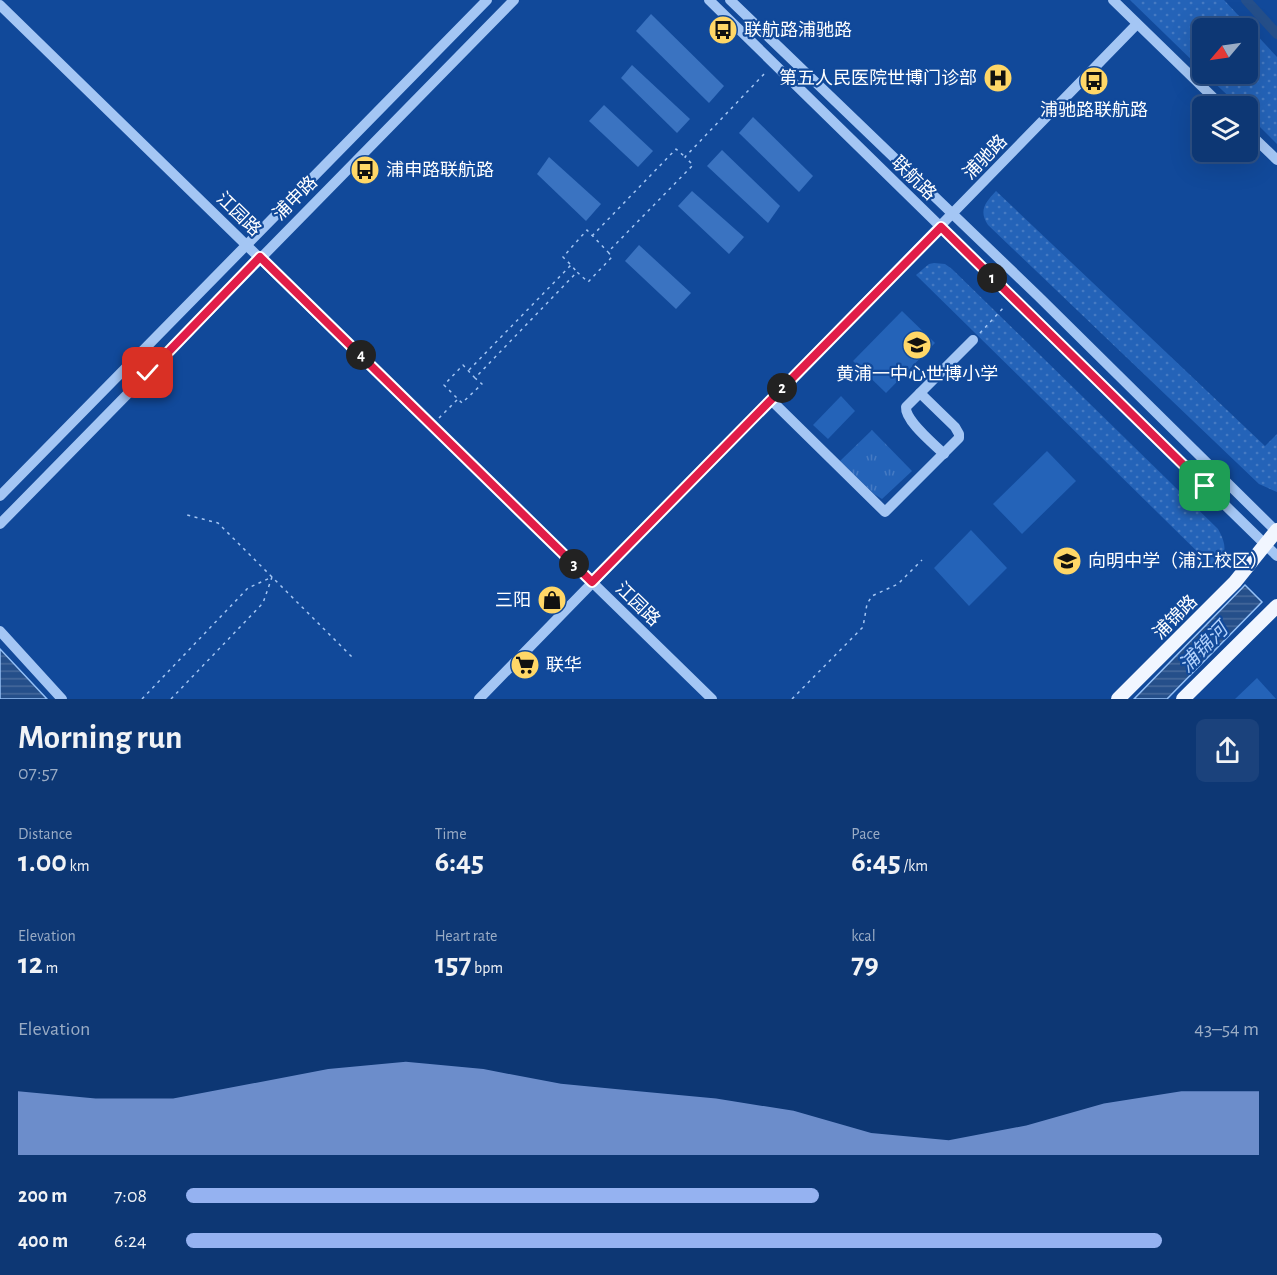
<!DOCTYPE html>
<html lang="en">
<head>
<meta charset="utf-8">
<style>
	body { margin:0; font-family:"Alegreya Sans","Noto Sans SC",sans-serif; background:#1b427c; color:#f1f3f6; height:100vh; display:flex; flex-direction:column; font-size:22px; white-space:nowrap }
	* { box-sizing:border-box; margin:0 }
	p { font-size:20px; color:#9aacc5 }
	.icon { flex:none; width:33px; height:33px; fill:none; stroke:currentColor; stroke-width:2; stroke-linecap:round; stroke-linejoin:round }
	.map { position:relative; height:699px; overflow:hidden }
	.panel { display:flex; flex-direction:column; background:#0d3774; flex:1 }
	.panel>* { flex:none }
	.needle { width:39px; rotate:241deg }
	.controls { position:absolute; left:1192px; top:18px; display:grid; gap:12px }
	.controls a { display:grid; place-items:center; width:66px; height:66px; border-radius:9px; background:#0d3774; box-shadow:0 6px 24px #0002,0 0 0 2px #2d5186; font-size:30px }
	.pin { position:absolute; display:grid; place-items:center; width:51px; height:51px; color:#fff; margin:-26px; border-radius:12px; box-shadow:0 3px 9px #0006 }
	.km { position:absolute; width:30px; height:30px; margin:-15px; border-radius:50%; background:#222; color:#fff; font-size:16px; line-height:30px; text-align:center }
	.round { display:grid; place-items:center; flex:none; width:63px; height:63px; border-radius:9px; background:#1b427c }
	.head { display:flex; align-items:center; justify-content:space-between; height:102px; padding:0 18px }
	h1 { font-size:33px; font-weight:600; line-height:45px }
	.figures { display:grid; grid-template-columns:repeat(3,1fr); gap:9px; height:102px; padding:6px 18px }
	.figures div { display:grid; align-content:center }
	.figures b { font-size:30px; font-weight:600 }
	.figures small { font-size:16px; font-weight:400 }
	.figures p { font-size:16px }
	.chart { height:168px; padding:12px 18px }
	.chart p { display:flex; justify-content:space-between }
	.chart svg { width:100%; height:108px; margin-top:6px; fill:#95b2f1; opacity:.7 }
	ul { padding:0 18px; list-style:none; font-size:20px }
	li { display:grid; grid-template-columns:96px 72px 1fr; align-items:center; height:45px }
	li i { height:15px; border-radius:8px; background:#95b2f1 }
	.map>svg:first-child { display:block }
	.grass { fill:url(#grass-tufts) }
	.park { fill:url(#park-dots) }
	.pitch { fill:#2463b8 }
	.water { fill:url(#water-rules); stroke:#95c1f7; stroke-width:1.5 }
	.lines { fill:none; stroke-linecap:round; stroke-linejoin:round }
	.canal { stroke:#254f8a; stroke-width:10 }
	.building { fill:#3a73c1 }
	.path { stroke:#a4c6f4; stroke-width:1.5; stroke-dasharray:3 4.5; stroke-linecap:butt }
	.minor { stroke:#a4c6f4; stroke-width:10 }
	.major { stroke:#f1f6ff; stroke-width:14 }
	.route-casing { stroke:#fff; stroke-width:12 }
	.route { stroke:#e11d48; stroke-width:8 }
	.labels { text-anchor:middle; stroke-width:4.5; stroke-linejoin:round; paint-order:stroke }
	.poi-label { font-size:18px; fill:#fff; stroke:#11499a; text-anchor:start }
	.street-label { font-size:18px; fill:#fff; stroke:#11499a }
	.water-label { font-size:20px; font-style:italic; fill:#b0d0fb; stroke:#11499a }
</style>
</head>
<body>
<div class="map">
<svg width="1277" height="699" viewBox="0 0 1277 699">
	<defs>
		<pattern id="grass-tufts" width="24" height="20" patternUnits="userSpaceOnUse" patternTransform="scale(1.5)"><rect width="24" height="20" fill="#2463b8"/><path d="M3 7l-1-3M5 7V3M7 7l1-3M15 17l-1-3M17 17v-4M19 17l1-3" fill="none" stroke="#457ac3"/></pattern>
		<pattern id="park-dots" width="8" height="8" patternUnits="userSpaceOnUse" patternTransform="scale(1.5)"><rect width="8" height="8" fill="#2463b8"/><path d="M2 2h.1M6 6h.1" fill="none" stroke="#457ac3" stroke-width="1.8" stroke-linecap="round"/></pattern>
		<pattern id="water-rules" width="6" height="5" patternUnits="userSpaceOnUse" patternTransform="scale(1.5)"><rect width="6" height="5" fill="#254f8a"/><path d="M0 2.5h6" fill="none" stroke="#46699c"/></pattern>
	</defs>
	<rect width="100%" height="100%" fill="#11499a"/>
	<path class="grass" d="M872 430 912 471 882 499 874 494 840 461Z"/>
	<g class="park">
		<path d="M1130 0H1224L1277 57V144L1248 115V106H1239L1205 74H1248V28H1203V71Z"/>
		<path d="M996 191 1265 446 1277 434V492L1259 484 988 225C978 210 986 202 996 191Z"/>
		<path d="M934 263 945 264 952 269 1218 529C1227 545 1227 555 1216 570L916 275 929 264Z"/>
	</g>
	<g class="pitch">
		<path d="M902 311 935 343 886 393 853 361Z"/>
		<path d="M841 396 855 411 828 439 813 425Z"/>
		<path d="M1047 451 1076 481 1022 534 993 504Z"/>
		<path d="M971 530 1007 568 969 606 934 568Z"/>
		<path d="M1257 678 1276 699H1235Z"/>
	</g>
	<g class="water">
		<path d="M1245 585 1262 602 1167 699H1134Z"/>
		<path d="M0 649 47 699H0Z"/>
	</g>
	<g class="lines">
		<path class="canal" d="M1246 0 1277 34"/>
	</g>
	<g class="building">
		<path d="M651 14 724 86 709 103 636 31Z"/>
		<path d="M632 65 690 119 677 133 621 78Z"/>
		<path d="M604 105 653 151 638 167 589 121Z"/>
		<path d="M753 117 813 176 799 192 739 133Z"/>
		<path d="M722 150 780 206 768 223 707 166Z"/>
		<path d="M549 157 601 204 586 221 537 174Z"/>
		<path d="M692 191 744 237 729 254 678 206Z"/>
		<path d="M639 245 691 293 676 309 625 261Z"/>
	</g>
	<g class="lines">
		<g class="path">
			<path d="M592 236 676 149 684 156"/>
			<path d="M570 264 563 257 587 230 608 252"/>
			<path d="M980 333 1005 306"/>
			<path d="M469 370 571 265 576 271"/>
			<path d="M475 378 463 365 444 385 462 403 482 384 475 378 577 272 588 282 612 257 608 252 693 165 685 157 767 71"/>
			<path d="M439 418 457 400"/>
			<path d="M142 699 248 588 272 577 218 523 183 514"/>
			<path d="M171 699 263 603 272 577 352 657"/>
			<path d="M792 699 863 627 867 604 872 596 898 584 922 560"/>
		</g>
		<g class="minor">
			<path d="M709 0 1277 556"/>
			<path d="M730 0 1038 296 1277 532"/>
			<path d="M1113 0 1222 106"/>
			<path d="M0 5 712 699"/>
			<path d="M1248 132 1277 160"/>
			<path d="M771 400 885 512 959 438V434L955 427 920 393"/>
			<path d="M944 454C934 444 905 421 906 407L973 340"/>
			<path d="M0 496 487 0"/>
			<path d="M0 524 514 0"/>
			<path d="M0 631 62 699"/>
			<path d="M479 699 1137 24"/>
		</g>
		<g class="major">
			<path d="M1118 699 1235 582 1277 530"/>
			<path d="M1183 699 1277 606"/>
		</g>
	</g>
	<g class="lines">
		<g class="route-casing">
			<path id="route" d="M148 373 260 257 592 582 941 227 1205 486"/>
		</g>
		<use href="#route" class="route"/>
	</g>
	<defs>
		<g id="bus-disc" transform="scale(1.5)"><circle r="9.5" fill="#ffd767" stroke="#11499a"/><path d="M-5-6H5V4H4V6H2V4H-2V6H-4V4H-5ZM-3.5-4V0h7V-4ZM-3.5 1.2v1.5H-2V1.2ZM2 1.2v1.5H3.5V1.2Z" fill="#111"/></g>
		<g id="hospital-disc" transform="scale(1.5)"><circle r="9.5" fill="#ffd767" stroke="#11499a"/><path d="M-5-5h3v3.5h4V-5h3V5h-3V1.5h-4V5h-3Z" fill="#111"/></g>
		<g id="school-disc" transform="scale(1.5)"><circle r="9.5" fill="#ffd767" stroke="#11499a"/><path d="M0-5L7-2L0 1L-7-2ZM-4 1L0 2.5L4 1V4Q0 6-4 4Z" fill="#111"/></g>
		<g id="shop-disc" transform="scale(1.5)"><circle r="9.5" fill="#ffd767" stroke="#11499a"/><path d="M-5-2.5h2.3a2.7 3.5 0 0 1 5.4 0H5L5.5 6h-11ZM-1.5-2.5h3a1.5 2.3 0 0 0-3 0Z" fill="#111"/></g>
		<g id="supermarket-disc" transform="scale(1.5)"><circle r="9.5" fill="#ffd767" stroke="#11499a"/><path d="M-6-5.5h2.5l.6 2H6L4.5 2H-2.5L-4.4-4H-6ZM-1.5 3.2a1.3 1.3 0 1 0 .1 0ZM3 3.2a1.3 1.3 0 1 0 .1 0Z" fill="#111"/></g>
	</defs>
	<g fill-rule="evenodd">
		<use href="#bus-disc" x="723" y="30"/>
		<use href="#hospital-disc" x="998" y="78"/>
		<use href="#bus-disc" x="1094" y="81"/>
		<use href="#bus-disc" x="365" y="170"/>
		<use href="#school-disc" x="917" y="345"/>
		<use href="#school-disc" x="1067" y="561"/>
		<use href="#shop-disc" x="552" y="600"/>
		<use href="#supermarket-disc" x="525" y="665"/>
	</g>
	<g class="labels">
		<g class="poi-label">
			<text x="744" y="36">联航路浦驰路</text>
			<text x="977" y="84" text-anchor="end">第五人民医院世博门诊部</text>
			<text x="1094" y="116" text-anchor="middle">浦驰路联航路</text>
			<text x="386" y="176">浦申路联航路</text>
			<text x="917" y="380" text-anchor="middle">黄浦一中心世博小学</text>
			<text x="1088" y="567">向明中学（浦江校区）</text>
			<text x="531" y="606" text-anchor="end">三阳</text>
			<text x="546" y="671">联华</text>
		</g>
		<g class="street-label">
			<text transform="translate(985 157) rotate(-46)" y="6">浦驰路</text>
			<text transform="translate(914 178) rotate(44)" y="6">联航路</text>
			<text transform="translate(295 198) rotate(-45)" y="6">浦申路</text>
			<text transform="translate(239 214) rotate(44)" y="6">江园路</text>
			<text transform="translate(638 604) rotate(44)" y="6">江园路</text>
			<text transform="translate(1175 617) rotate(-45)" y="6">浦锦路</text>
		</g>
		<g class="water-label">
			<text transform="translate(1203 647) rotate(-46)" y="7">浦锦河</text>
		</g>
	</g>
</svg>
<div class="controls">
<a><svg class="needle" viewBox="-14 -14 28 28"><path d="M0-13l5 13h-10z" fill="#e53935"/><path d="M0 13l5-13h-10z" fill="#9aacc5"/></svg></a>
<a><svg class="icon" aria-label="layers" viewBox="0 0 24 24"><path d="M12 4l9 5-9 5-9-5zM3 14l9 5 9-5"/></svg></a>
</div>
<div class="pin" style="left:1205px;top:486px;background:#1e9e55"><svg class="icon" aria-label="arrive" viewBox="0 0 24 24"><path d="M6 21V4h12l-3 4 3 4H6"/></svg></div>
<div class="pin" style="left:148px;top:373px;background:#d93025"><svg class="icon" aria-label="check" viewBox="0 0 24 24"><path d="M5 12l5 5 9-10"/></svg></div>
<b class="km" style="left:992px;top:278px">1</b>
<b class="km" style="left:782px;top:388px">2</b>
<b class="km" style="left:574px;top:564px">3</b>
<b class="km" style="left:361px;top:355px">4</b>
</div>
<section class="panel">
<div class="head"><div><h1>Morning run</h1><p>07:57</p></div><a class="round"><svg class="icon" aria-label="share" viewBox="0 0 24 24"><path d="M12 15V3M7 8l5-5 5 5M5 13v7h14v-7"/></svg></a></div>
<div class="figures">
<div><p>Distance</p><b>1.00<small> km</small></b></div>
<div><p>Time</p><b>6:45</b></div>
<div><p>Pace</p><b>6:45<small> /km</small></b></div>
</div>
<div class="figures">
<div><p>Elevation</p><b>12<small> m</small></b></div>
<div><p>Heart rate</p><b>157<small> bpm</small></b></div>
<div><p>kcal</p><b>79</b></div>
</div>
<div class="chart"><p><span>Elevation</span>43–54 m</p>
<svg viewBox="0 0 160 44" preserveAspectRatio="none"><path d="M0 44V18L10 21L20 21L30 15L40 9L50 6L60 9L70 15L80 18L90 21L100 26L110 35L120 38L130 32L140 23L150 18L160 18V44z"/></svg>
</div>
<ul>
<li><b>200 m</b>7:08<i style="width:59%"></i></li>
<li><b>400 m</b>6:24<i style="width:91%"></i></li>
</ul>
</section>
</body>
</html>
